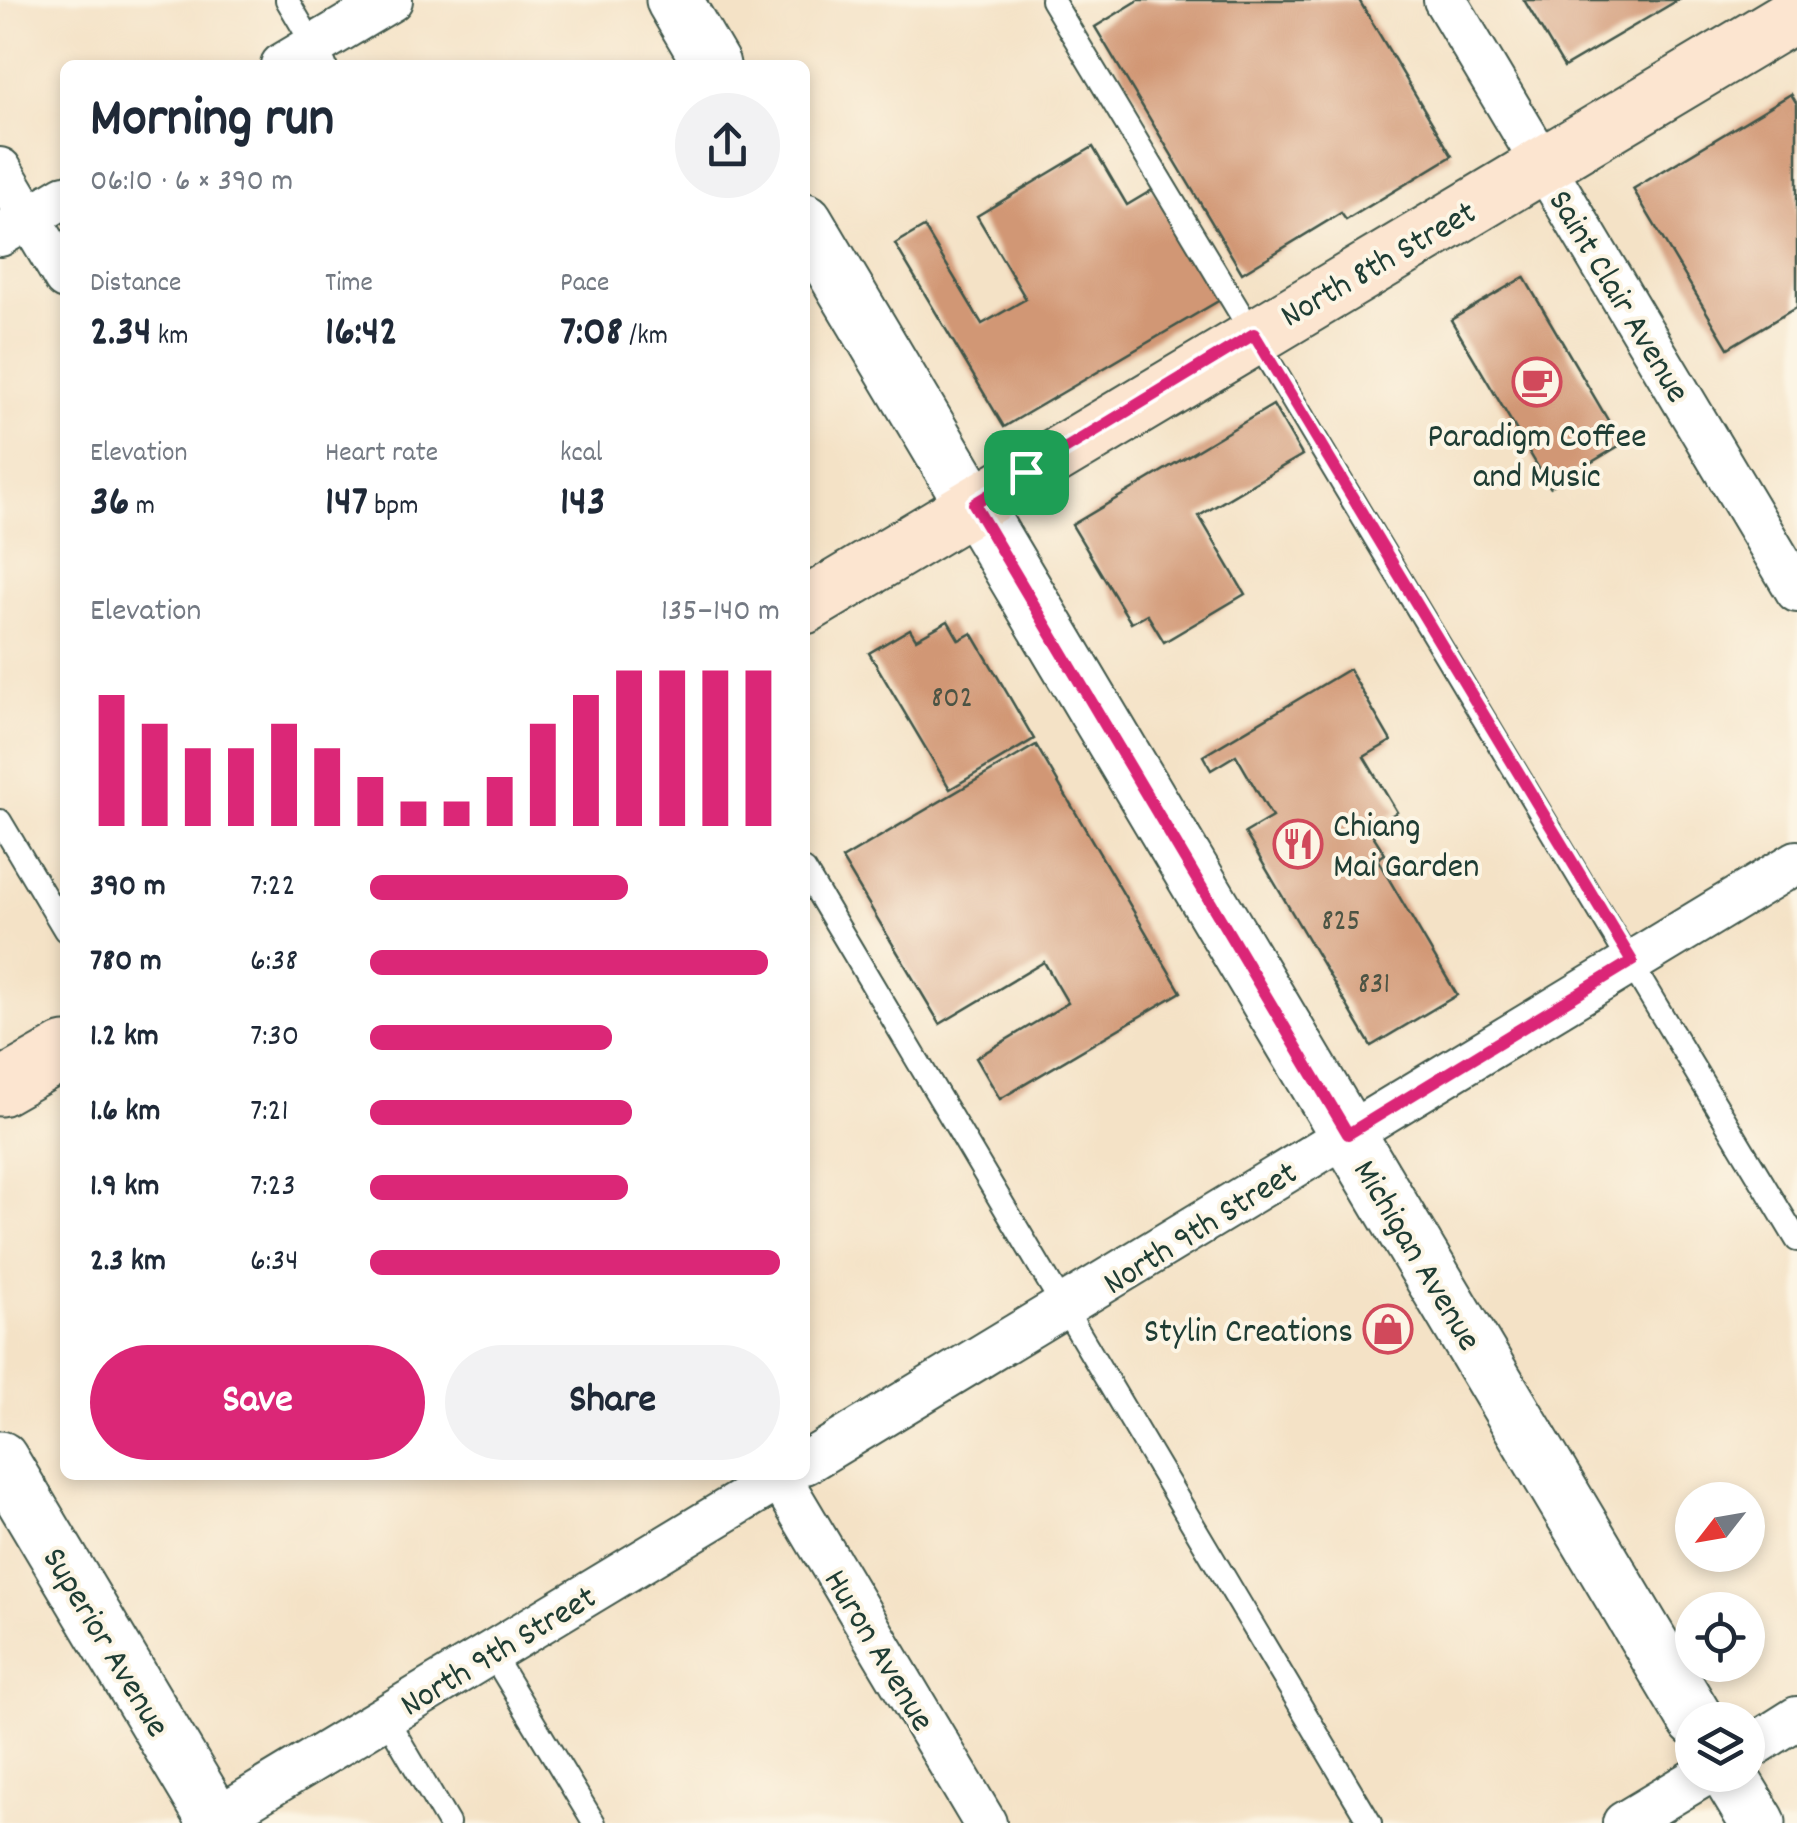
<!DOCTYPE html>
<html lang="en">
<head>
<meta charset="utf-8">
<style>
	body { margin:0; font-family:Dekko,sans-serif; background:#f2f2f3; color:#1f2937; height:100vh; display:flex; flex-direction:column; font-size:38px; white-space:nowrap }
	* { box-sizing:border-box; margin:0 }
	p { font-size:32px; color:#747a83 }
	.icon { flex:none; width:55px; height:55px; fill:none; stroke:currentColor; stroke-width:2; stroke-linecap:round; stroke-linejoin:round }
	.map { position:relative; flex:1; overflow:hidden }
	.sheet { position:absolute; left:60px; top:60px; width:750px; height:1420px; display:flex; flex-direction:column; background:#fff; border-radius:15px; box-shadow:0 5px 15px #0003 }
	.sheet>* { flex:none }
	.needle { width:65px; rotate:239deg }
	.tools { position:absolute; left:1675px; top:1482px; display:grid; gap:20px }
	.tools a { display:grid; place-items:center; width:90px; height:90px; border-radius:50%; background:#fff; box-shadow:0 5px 15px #0003; font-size:50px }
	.pin { position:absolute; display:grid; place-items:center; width:85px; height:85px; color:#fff; margin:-42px; border-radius:20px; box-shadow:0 5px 15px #0006 }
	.round { display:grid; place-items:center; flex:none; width:105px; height:105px; border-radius:52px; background:#f2f2f3 }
	.summary { display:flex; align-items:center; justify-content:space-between; height:170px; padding:0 30px }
	h1 { font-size:55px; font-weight:800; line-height:75px }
	.stats { display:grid; grid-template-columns:repeat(3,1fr); gap:15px; height:170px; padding:10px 30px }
	.stats div { display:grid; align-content:center }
	.stats b { font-size:42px; font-weight:800 }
	.stats small { font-size:28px; font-weight:400 }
	.stats p { font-size:28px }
	.chart { height:280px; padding:20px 30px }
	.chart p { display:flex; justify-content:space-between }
	.chart svg { width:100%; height:180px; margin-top:10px; stroke:#db2777; stroke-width:6 }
	.primary-button { display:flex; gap:20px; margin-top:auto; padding:20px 30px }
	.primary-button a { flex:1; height:115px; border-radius:60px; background:#db2777; color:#fff; font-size:40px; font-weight:800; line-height:115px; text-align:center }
	.primary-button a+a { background:#f2f2f3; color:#1f2937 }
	ul { padding:0 30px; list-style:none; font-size:32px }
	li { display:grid; grid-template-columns:160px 120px 1fr; align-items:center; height:75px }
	li i { height:25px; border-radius:12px; background:#db2777 }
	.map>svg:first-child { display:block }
	.building { fill:#d19775 }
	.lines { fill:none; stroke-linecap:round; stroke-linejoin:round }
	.service-casing { stroke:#3f564a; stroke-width:26 }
	.minor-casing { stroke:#3f564a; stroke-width:46 }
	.tertiary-casing { stroke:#3f564a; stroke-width:59 }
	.secondary-casing { stroke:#3f564a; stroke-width:59 }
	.service { stroke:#fff; stroke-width:22 }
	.minor { stroke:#fff; stroke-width:42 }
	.tertiary { stroke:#fff; stroke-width:55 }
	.secondary { stroke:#fce5d0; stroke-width:55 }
	.route-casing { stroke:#fff; stroke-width:20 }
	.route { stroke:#db2777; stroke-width:12 }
	.labels { text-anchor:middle; stroke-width:8; stroke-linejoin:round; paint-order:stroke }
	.number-label { font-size:30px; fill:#4c5444 }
	.street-label { font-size:35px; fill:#1f3d34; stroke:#fcf5e5 }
	.poi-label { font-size:35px; fill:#1f3d34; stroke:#fcf5e5 }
</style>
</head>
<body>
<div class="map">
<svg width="1797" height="1823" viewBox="0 0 1797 1823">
	<rect width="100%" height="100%" fill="#fcf5e5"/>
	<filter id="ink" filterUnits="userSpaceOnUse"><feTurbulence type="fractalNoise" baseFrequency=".01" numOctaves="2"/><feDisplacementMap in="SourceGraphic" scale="20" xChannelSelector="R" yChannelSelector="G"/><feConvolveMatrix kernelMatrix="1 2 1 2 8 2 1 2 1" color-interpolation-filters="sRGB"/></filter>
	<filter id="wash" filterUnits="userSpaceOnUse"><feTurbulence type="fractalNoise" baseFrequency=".0048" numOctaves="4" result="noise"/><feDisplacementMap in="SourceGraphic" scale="40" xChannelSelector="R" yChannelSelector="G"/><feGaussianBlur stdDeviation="2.25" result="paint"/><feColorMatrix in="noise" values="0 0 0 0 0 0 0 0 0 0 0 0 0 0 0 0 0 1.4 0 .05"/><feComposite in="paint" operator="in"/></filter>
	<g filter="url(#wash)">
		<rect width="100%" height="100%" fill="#f4e2c6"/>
		<g id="blocks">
			<g class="building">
				<path d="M1139 0H1359L1452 156 1346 220 1341 213 1242 273 1095 27Z"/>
				<path d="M1524 0H1678L1564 67Z"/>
				<path d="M1791 94 1797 104V307L1728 348 1633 189Z"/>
				<path d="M1093 147 1127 205 1154 189 1220 300 1004 427 895 244 924 227 982 324 1026 299 977 216Z"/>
				<path d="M1524 277 1622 444 1550 487 1451 320Z"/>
				<path d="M1273 405 1302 455 1199 516 1245 594 1164 642 1147 614 1131 623 1072 525Z"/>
				<path d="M948 621 959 640 972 633 1034 739 950 789 869 653 910 629 916 639Z"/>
				<path d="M1349 669 1391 741 1364 757 1397 812 1369 829 1385 854 1377 859 1457 995 1371 1046 1245 833 1272 817 1236 755 1211 770 1203 756Z"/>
				<path d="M1036 745 1181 992 1000 1099 976 1058 1068 1003 1044 962 940 1024 842 859Z"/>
			</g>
		</g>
	</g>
	<g filter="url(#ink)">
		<use href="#blocks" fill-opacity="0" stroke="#3f564a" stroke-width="2.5"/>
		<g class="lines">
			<g class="service-casing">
				<g id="service">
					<path d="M287 0 325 65"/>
					<path d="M1052 0 1797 1240"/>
					<path d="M0 821 65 930"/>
					<path d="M805 871 1370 1823"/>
					<path d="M491 1652 594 1823"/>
					<path d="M385 1716 448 1823"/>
				</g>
			</g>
			<g class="minor-casing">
				<g id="minor">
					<path d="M1445 0 1797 591"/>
					<path d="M282 65 391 0"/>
					<path d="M0 169 65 278"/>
					<path d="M0 235 65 196"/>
					<path d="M805 1463 1797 862"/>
					<path d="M778 1475 985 1823"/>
					<path d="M1748 1749 1797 1718"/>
					<path d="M209 1823 785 1475"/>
					<path d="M1624 1823 1704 1775"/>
				</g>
			</g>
			<g class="tertiary-casing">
				<g id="tertiary">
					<path d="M674 0 712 65"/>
					<path d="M805 221 1696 1720"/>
					<path d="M0 1459 217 1823"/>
					<path d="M1729 1775 1758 1823"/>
				</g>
			</g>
			<g class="secondary-casing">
				<g id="secondary">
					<path d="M805 606 1797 13"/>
					<path d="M0 1088 65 1051"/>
				</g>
			</g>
			<use href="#service" class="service"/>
			<use href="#minor" class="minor"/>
			<use href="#tertiary" class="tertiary"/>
			<use href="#secondary" class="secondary"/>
		</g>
	</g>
	<g class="lines" filter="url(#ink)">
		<g class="route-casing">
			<path id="route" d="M1254 334 1632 961 1348 1134 974 504Z"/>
		</g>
		<use href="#route" class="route"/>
	</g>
	<defs>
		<g id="cafe-ring" transform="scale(2.5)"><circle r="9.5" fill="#fcf5e5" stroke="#d1495b" stroke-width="1.5"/><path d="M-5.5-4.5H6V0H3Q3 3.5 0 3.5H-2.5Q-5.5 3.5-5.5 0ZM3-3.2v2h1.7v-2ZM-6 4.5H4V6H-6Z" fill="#d1495b"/></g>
		<g id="restaurant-ring" transform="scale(2.5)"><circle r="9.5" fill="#fcf5e5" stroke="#d1495b" stroke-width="1.5"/><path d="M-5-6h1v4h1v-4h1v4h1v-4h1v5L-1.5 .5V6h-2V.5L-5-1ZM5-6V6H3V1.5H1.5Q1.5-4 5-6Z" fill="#d1495b"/></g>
		<g id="shop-ring" transform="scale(2.5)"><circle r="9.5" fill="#fcf5e5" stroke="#d1495b" stroke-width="1.5"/><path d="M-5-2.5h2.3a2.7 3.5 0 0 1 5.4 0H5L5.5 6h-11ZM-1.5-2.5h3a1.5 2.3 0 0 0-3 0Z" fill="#d1495b"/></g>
	</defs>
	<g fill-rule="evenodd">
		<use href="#cafe-ring" x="1537" y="382"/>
		<use href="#restaurant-ring" x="1298" y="844"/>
		<use href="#shop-ring" x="1388" y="1329"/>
	</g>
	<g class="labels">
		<g class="number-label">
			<text x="952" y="706">802</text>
			<text x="1341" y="929">825</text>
			<text x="1374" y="992">831</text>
		</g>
		<g class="street-label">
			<text transform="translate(1377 262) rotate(-30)" y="12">North 8th Street</text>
			<text transform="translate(1621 295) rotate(59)" y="12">Saint Clair Avenue</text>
			<text transform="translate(1199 1226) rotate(-32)" y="12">North 9th Street</text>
			<text transform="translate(1419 1254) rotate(59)" y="12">Michigan Avenue</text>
			<text transform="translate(108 1641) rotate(59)" y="12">Superior Avenue</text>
			<text transform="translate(497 1649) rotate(-31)" y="12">North 9th Street</text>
			<text transform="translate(881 1649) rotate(59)" y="12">Huron Avenue</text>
		</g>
		<g class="poi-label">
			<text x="1537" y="446">Paradigm Coffee<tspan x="1537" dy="40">and Music</tspan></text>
			<text x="1333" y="836" text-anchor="start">Chiang<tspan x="1333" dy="40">Mai Garden</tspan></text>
			<text x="1353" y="1341" text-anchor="end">Stylin Creations</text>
		</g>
	</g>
</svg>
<div class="tools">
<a><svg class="needle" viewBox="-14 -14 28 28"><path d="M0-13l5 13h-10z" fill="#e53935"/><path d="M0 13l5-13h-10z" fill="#747a83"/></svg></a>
<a><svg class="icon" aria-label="locate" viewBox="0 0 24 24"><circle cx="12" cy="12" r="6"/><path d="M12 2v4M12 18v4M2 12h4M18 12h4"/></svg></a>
<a><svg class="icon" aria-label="layers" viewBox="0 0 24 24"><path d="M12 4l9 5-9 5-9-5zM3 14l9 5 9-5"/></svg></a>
</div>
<div class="pin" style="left:1026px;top:472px;background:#1e9e55"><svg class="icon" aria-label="arrive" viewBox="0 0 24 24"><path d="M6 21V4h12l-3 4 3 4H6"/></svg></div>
<section class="sheet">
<div class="summary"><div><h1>Morning run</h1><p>06:10 · 6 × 390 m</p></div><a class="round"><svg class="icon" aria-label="share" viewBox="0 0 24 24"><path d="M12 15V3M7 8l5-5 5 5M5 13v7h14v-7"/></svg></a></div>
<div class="stats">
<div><p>Distance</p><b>2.34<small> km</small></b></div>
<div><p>Time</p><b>16:42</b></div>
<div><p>Pace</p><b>7:08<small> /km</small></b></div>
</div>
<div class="stats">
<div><p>Elevation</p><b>36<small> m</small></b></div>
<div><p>Heart rate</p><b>147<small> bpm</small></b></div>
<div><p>kcal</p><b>143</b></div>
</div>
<div class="chart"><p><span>Elevation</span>135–140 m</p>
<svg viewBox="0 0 160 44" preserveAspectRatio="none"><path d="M5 44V12M15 44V19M25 44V25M35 44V25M45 44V19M55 44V25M65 44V32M75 44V38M85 44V38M95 44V32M105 44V19M115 44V12M125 44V6M135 44V6M145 44V6M155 44V6"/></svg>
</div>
<ul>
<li><b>390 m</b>7:22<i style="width:63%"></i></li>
<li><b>780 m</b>6:38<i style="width:97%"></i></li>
<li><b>1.2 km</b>7:30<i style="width:59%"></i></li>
<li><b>1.6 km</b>7:21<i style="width:64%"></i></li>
<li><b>1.9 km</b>7:23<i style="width:63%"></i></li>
<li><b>2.3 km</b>6:34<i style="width:100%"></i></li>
</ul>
<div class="primary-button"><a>Save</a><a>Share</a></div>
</section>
</div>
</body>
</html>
